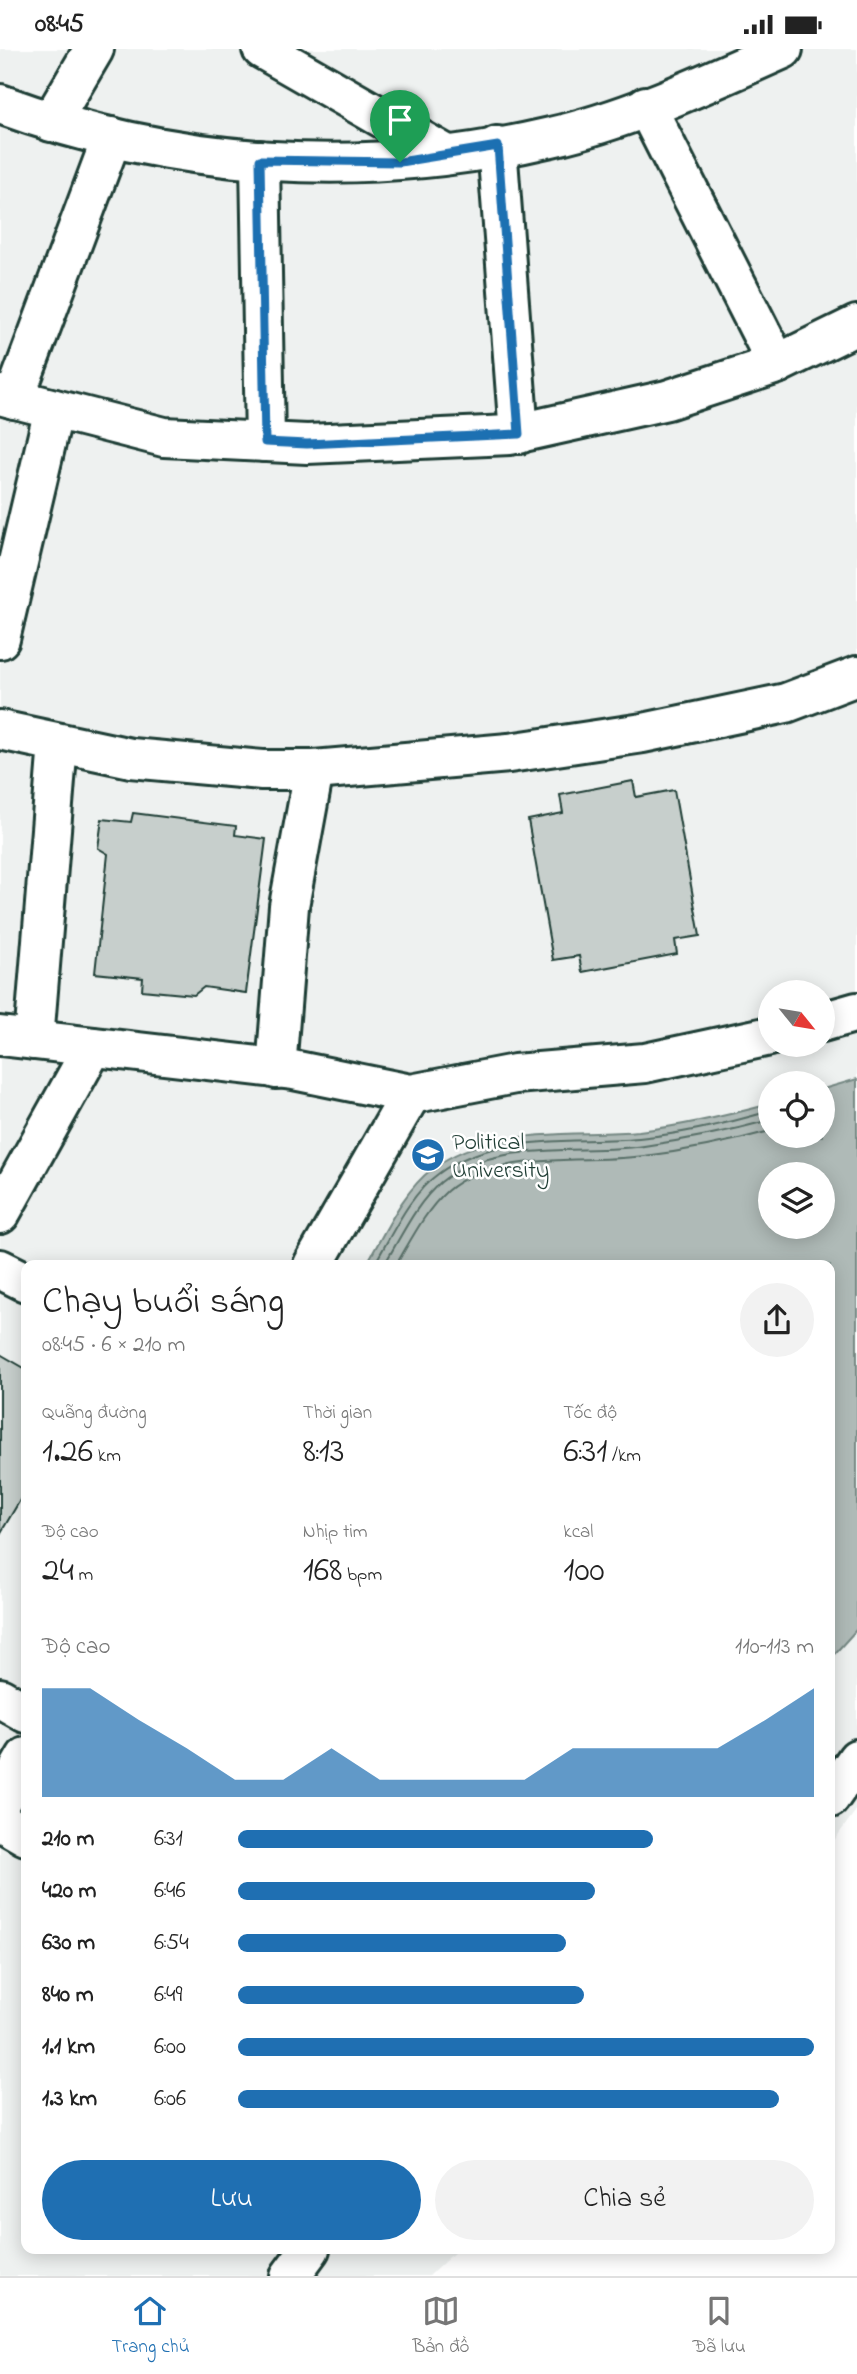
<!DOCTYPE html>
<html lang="vi">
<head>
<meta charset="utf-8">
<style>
	body { margin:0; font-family:"Indie Flower",sans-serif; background:#f2f2f2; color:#222; height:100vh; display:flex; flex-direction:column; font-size:26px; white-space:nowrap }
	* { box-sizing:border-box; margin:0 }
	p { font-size:23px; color:#767676 }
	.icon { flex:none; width:38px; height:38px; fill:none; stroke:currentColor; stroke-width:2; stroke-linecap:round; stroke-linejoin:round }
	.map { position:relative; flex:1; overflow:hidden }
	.sheet { position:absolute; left:21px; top:1211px; width:814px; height:994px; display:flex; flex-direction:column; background:#fff; border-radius:14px; box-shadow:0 4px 18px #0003 }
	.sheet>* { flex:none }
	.needle { width:46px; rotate:120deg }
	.buttons { position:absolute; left:758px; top:931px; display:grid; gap:14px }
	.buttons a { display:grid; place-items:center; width:77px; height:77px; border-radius:50%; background:#fff; box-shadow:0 4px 18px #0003; font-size:35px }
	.pin { position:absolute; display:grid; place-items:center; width:60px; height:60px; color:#fff; margin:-72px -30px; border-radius:50% 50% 50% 0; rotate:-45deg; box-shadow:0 0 7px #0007 }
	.pin .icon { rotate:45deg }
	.round { display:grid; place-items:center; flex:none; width:74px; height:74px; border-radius:37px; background:#f2f2f2 }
	.headline { display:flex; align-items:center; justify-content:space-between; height:119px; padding:0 21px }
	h1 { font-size:38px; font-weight:600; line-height:52px }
	.stats { display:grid; grid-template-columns:repeat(3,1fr); gap:10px; height:119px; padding:7px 21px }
	.stats div { display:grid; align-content:center }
	.stats b { font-size:35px; font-weight:600 }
	.stats small { font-size:19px; font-weight:400 }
	.stats p { font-size:19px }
	.chart { height:196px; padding:14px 21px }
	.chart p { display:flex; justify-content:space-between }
	.chart svg { width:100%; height:126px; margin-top:7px; fill:#1f6fb2; opacity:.7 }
	.action { display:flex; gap:14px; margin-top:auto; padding:14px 21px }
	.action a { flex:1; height:80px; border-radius:42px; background:#1f6fb2; color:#fff; font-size:28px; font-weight:600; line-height:80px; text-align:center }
	.action a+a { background:#f2f2f2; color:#222 }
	ul { padding:0 21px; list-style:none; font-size:23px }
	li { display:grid; grid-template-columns:112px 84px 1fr; align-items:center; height:52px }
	li i { height:18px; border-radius:9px; background:#1f6fb2 }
	.status { display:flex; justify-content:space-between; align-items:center; height:49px; padding:0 35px; background:#fff; direction:ltr }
	.status svg { height:19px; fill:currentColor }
	.menu { display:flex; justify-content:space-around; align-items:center; height:98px; border-top:2px solid #e0e0e0; background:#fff; font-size:19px; color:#767676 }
	.menu a { display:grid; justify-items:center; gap:4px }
	.menu .selected { color:#1f6fb2 }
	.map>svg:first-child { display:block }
	.built { fill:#eef1f0; fill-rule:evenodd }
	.water { fill:#afbab7; stroke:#758883; stroke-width:2; fill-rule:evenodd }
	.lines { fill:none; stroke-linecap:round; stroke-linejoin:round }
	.shore { stroke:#596f68; stroke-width:2 }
	.building { fill:#c7cfcc; stroke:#1f3d34; stroke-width:2 }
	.minor-casing { stroke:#1f3d34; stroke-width:44 }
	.minor { stroke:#fff; stroke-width:38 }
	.route-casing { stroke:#fff; stroke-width:14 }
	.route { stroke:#1f6fb2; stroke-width:9 }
	.labels { text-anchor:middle; stroke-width:5; stroke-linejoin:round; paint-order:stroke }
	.poi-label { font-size:24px; fill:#1f3d34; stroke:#fff; text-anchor:start }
</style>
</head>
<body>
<div class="status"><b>08:45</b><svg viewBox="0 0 49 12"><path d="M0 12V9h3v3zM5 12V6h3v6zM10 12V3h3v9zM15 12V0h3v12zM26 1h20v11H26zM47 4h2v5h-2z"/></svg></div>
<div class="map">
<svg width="857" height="2227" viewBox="0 0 857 2227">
	<rect width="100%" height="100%" fill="#fff"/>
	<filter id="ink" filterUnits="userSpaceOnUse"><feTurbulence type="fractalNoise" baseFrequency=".0143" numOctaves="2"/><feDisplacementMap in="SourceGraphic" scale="14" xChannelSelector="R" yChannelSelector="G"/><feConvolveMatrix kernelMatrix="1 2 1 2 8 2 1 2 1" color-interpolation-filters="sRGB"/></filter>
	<g filter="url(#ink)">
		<path class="built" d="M0 0H857V1760L830 1797V1216H26V2200H458L429 2227H0ZM770 943H822V996H770ZM770 1034H822V1087H770ZM770 1125H822V1178H770Z"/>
		<path class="water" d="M857 1030V1580L830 1610V1216H366C385 1184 402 1143 432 1120 489 1076 572 1088 639 1082 682 1077 729 1066 770 1055V1087H822L823 1040ZM770 1125H822V1178H770Z"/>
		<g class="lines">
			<g class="shore">
				<path d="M374 1216C392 1186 409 1146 438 1125 493 1083 573 1095 639 1089 682 1085 729 1074 770 1062"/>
				<path d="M384 1216C401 1188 416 1154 441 1133 492 1090 582 1106 644 1097 685 1091 730 1082 770 1071"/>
				<path d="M396 1216C411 1191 425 1162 447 1142 493 1101 587 1115 644 1107 686 1102 730 1093 770 1082"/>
			</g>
		</g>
		<g class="building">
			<path d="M633 732 636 748 674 741 700 887 675 891 677 905 582 923 579 907 553 911 528 771 563 764 560 746Z"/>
			<path d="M133 764 236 777 235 786 266 790 246 944 204 938 194 946 142 941 143 929 95 924 108 805 98 799 102 770 131 773Z"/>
			<path d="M0 1305 26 1320V1441L0 1485Z"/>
		</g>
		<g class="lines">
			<g class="minor-casing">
				<g id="minor">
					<path d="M262 0 447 106"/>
					<path d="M0 55C176 120 368 131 551 88 631 70 708 33 783 0"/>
					<path d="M646 57 777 315"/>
					<path d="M51 73 94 0"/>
					<path d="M497 97 519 385"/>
					<path d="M260 111 265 393"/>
					<path d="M0 346 164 388 307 395 510 386 667 351 777 315 857 276"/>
					<path d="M14 350 112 88"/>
					<path d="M0 590 54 360"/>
					<path d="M0 681 131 709 262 721H314L509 704 643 684 786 654 857 627"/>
					<path d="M822 973 857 963"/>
					<path d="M0 987 293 1021 411 1045 515 1025 645 1014 770 987"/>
					<path d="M34 991 58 694"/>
					<path d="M276 1020 289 857 314 721"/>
					<path d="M0 1165 93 998"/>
					<path d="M313 1216 411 1045"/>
					<path d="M0 1220 26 1233"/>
					<path d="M0 1649 26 1664"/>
					<path d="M830 1749 857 1710"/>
					<path d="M0 1753 26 1708"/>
					<path d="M0 1772 26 1787"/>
					<path d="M290 2227 310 2200"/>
				</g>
			</g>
			<use href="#minor" class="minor"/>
		</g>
	</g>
	<g class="lines" filter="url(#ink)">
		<g class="route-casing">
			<path id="route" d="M498 97 519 385 307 395 265 393 260 111 400 113Z"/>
		</g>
		<use href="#route" class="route"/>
	</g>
	<defs>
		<g id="university-disc" transform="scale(1.75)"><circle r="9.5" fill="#1f6fb2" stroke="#fff"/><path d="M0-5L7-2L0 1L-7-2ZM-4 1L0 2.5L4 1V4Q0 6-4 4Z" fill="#fff"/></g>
	</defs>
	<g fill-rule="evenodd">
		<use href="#university-disc" x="428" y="1106"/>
	</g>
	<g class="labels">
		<g class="poi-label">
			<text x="452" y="1100">Political<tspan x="452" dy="28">University</tspan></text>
		</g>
	</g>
</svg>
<div class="buttons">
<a><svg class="needle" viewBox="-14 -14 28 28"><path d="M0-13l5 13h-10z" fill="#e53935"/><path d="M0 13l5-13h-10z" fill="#767676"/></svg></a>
<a><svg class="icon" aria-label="locate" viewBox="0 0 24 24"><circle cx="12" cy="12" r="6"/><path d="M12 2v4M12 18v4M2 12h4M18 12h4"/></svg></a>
<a><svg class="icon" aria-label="layers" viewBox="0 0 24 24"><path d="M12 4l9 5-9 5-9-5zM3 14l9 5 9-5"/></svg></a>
</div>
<div class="pin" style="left:400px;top:113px;background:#1e9e55"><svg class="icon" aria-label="arrive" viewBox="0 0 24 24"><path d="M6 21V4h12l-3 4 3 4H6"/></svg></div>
<section class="sheet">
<div class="headline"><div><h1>Chạy buổi sáng</h1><p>08:45 · 6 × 210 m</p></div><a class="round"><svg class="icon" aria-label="share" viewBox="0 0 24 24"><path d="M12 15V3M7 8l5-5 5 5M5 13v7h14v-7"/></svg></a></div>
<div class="stats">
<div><p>Quãng đường</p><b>1.26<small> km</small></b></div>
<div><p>Thời gian</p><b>8:13</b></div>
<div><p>Tốc độ</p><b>6:31<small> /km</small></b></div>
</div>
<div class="stats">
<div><p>Độ cao</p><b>24<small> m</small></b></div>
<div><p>Nhịp tim</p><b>168<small> bpm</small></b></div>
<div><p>kcal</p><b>100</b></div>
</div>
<div class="chart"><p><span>Độ cao</span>110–113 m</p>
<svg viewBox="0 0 160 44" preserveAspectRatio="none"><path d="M0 44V6L10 6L20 17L30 27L40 38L50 38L60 27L70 38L80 38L90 38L100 38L110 27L120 27L130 27L140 27L150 17L160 6V44z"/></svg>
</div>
<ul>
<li><b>210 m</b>6:31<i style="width:72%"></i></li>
<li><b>420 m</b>6:46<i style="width:62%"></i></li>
<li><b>630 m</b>6:54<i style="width:57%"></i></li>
<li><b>840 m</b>6:49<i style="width:60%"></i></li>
<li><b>1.1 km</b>6:00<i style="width:100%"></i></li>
<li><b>1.3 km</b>6:06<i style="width:94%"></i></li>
</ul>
<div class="action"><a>Lưu</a><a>Chia sẻ</a></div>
</section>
</div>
<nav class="menu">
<a class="selected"><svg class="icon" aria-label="home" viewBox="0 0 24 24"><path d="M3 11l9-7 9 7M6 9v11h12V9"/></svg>Trang chủ</a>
<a><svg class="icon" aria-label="map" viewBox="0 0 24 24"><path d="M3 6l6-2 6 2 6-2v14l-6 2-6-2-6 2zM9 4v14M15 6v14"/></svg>Bản đồ</a>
<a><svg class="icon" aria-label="saved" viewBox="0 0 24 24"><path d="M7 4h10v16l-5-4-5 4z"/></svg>Đã lưu</a>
</nav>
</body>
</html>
